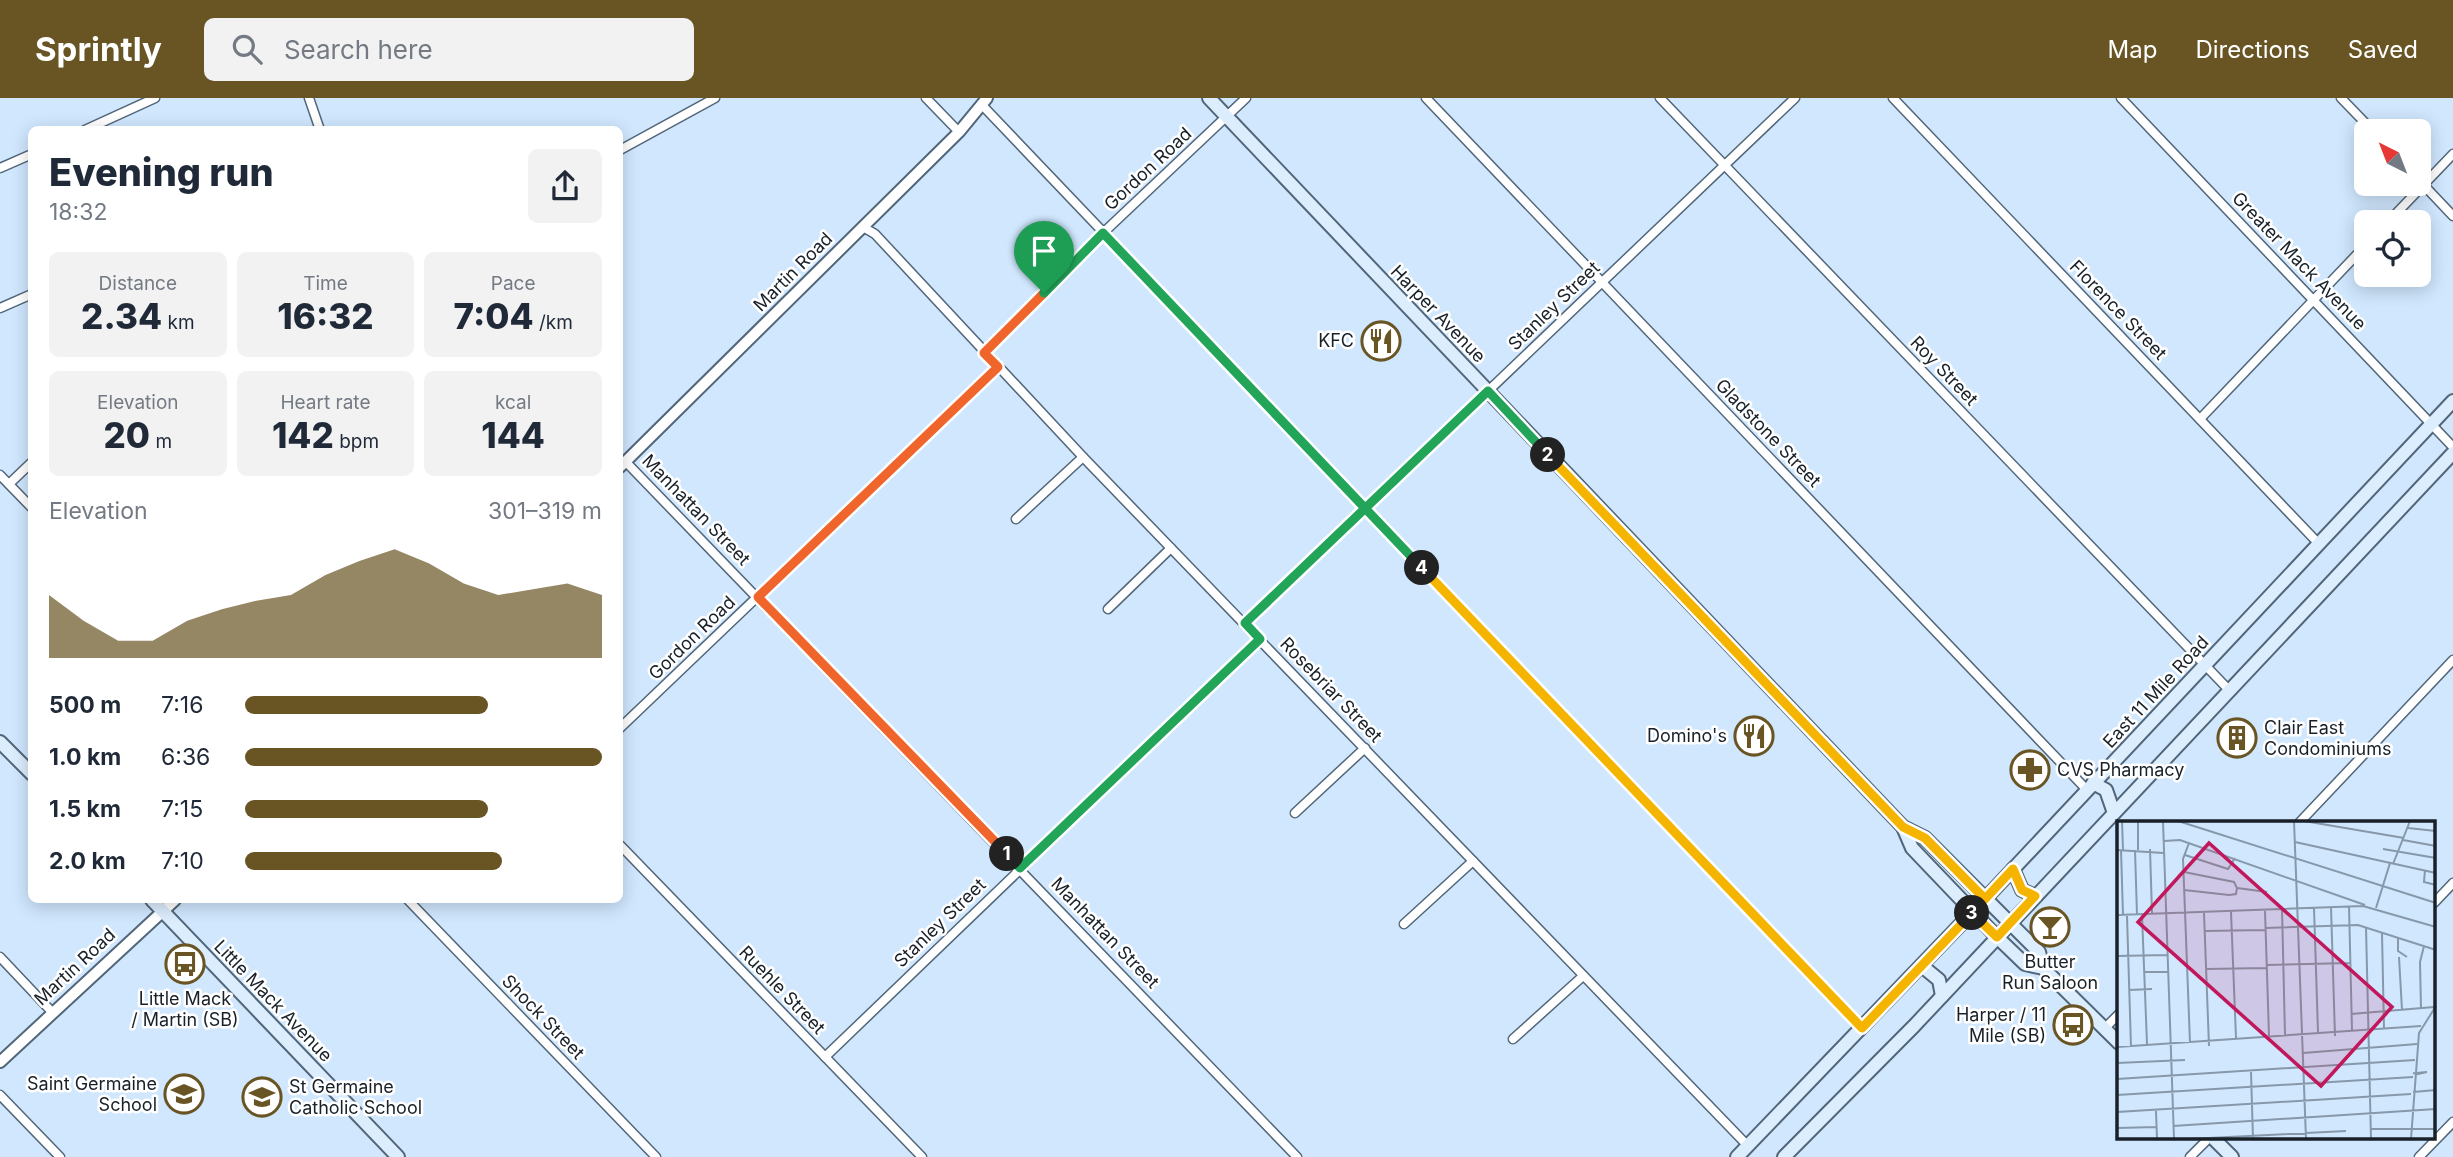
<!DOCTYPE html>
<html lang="en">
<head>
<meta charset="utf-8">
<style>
	body { margin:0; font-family:Inter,sans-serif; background:#f2f2f3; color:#1f2937; height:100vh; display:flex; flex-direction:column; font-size:26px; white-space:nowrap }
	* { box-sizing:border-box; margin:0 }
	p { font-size:23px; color:#747a83 }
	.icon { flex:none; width:38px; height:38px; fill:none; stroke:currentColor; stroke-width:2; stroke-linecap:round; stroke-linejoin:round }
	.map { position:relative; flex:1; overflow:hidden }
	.drawer { position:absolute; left:28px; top:28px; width:595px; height:777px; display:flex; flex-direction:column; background:#fff; border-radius:10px; box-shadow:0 4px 18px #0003 }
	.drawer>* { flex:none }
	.needle { width:46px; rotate:318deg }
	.controls { position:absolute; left:2354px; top:21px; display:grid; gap:14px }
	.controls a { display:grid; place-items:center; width:77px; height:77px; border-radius:10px; background:#fff; box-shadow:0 4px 18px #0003; font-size:35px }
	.pin { position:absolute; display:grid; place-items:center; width:60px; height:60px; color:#fff; margin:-72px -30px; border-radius:50% 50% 50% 0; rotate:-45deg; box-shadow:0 0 7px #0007 }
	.pin .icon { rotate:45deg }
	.km { position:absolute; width:35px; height:35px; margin:-18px; border-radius:50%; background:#222; color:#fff; font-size:19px; line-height:35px; text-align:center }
	.round { display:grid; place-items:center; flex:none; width:74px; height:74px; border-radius:10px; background:#f2f2f3 }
	.overview { display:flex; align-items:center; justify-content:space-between; height:119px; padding:0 21px }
	h1 { font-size:38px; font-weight:800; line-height:52px }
	.metrics { display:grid; grid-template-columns:repeat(3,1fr); gap:10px; height:119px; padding:7px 21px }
	.metrics div { display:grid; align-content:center; border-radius:10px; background:#f2f2f3; text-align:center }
	.metrics b { font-size:35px; font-weight:800 }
	.metrics small { font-size:19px; font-weight:400 }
	.metrics p { font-size:19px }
	.chart { height:196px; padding:14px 21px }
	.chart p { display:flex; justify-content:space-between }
	.chart svg { width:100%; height:126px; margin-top:7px; fill:#695523; opacity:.7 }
	ul { padding:0 21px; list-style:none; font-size:23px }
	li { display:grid; grid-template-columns:112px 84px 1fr; align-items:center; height:52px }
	li i { height:18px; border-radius:9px; background:#695523 }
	header { display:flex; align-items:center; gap:42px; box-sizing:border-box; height:98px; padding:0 35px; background:#695523; color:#fff }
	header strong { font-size:33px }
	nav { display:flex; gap:38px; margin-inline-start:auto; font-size:24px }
	.search { width:490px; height:63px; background:#f2f2f3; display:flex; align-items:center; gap:18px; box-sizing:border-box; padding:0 24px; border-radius:10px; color:#747a83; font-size:26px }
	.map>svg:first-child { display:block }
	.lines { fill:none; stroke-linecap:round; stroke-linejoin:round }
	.minor-casing { stroke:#52667a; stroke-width:11 }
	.tertiary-casing { stroke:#52667a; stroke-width:14 }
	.secondary-casing { stroke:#52667a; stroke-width:16 }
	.minor { stroke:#fff; stroke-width:8 }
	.tertiary { stroke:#fff; stroke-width:10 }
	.secondary { stroke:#dcedfe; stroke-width:12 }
	.split-1-casing { stroke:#fff; stroke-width:14 }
	.split-2-casing { stroke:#fff; stroke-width:14 }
	.split-3-casing { stroke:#fff; stroke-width:14 }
	.split-4-casing { stroke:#fff; stroke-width:14 }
	.split-5-casing { stroke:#fff; stroke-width:14 }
	.split-1 { stroke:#f0652b; stroke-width:9 }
	.split-2 { stroke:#22a559; stroke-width:9 }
	.split-3 { stroke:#f5b400; stroke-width:9 }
	.split-4 { stroke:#f5b400; stroke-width:9 }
	.split-5 { stroke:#22a559; stroke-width:9 }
	.labels { text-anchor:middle; stroke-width:5; stroke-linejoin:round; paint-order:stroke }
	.street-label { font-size:18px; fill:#182129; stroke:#fff }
	.poi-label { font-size:18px; fill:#182129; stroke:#fff; text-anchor:end }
	.inset-road { fill:none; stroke:#8698a9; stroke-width:2 }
	.view { fill:#c2185b; fill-opacity:0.15; stroke:#c2185b; stroke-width:3.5 }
	.inset-edge { fill:none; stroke:#182129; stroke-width:3.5 }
</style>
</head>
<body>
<header>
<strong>Sprintly</strong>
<div class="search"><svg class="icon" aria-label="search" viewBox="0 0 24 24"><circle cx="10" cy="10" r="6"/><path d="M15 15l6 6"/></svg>Search here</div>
<nav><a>Map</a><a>Directions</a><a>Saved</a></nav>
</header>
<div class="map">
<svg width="2453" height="1059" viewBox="0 0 2453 1059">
	<rect width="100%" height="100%" fill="#d0e7fe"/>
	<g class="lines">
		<g class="minor-casing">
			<g id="minor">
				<path d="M309 0 320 32"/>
				<path d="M926 0 959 34"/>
				<path d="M1426 0 2087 692"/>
				<path d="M1660 0 2228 591"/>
				<path d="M1893 0 2319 446"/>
				<path d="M2121 0 2453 349"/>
				<path d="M2341 0 2373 33"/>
				<path d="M981 6 1862 930"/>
				<path d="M85 32 155 0"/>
				<path d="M620 52 715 0"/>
				<path d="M0 70 32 56"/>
				<path d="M2418 81 2453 118"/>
				<path d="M2388 124 2453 56"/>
				<path d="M863 129 875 136 1083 359 1748 1048"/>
				<path d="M0 210 32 196"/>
				<path d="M984 255 1103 135 1246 0"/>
				<path d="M2200 321 2366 147"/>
				<path d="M625 363 1297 1059"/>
				<path d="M0 377 32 410"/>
				<path d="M9 386 32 364"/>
				<path d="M1016 421 1083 359"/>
				<path d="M1108 511 1171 450"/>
				<path d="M1245 525 1795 0"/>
				<path d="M620 630 998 269"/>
				<path d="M1295 715 1365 650"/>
				<path d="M2299 725 2453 562"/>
				<path d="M620 747 922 1059"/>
				<path d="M408 802 656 1059"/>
				<path d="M2434 805 2453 785"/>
				<path d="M1404 826 1473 763"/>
				<path d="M0 859 52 914"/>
				<path d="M2104 931 2119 916"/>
				<path d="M1513 941 1583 878"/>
				<path d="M825 959 1260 541"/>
				<path d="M0 997 60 1059"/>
				<path d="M2190 1059 2209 1040"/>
				<path d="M2419 1059 2453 1024"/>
			</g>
		</g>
		<g class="tertiary-casing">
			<g id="tertiary">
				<path d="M620 369 959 34 987 0"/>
				<path d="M0 964 175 802"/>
			</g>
		</g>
		<g class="secondary-casing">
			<g id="secondary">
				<path d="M1209 0 1903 729 1925 740 2039 854 2043 870"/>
				<path d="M0 644 32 676"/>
				<path d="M2093 685 2106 692 2114 715"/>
				<path d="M1903 729 1912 750 1997 839 2025 866 2043 870 2119 945"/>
				<path d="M2013 771 2022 792 2035 798"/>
				<path d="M152 802 398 1059"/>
				<path d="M1922 868 1939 882 1942 898"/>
				<path d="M2213 1040 2232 1059"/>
				<path d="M1737 1059 1985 801 2453 303"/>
				<path d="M1784 1059 1914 928 2453 355"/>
			</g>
		</g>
		<use href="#minor" class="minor"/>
		<use href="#tertiary" class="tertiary"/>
		<use href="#secondary" class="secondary"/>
	</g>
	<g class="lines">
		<g class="split-1-casing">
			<path id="split-1" d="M1007 756 758 499 998 269 984 255 1044 195"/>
		</g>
		<g class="split-2-casing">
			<path id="split-2" d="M1007 756 1020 770 1260 541 1245 525 1488 293 1548 357"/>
		</g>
		<g class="split-3-casing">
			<path id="split-3" d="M1548 357 1903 729 1925 740 1985 801 2013 771 2022 792 2035 798 1997 839 1972 815"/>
		</g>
		<g class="split-4-casing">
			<path id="split-4" d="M1422 470 1862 930 1972 815"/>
		</g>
		<g class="split-5-casing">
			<path id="split-5" d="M1044 195 1103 135 1422 470"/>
		</g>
		<use href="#split-1" class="split-1"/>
		<use href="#split-2" class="split-2"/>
		<use href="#split-3" class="split-3"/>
		<use href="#split-4" class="split-4"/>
		<use href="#split-5" class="split-5"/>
	</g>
	<defs>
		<g id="restaurant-ring" transform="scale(2.0125)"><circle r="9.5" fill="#fff" stroke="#695523" stroke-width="1.5"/><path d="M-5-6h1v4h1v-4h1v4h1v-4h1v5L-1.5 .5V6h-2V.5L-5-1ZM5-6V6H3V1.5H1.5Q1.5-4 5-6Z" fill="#695523"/></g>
		<g id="building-ring" transform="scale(2.0125)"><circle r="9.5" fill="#fff" stroke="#695523" stroke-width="1.5"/><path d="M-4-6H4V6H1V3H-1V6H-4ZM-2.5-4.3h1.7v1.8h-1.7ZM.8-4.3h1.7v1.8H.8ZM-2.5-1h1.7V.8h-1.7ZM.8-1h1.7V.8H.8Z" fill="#695523"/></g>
		<g id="pharmacy-ring" transform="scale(2.0125)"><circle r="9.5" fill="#fff" stroke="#695523" stroke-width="1.5"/><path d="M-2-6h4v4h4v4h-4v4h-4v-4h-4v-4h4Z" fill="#695523"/></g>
		<g id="bar-ring" transform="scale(2.0125)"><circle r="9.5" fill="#fff" stroke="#695523" stroke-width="1.5"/><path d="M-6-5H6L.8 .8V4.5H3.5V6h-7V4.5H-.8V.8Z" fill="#695523"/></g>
		<g id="bus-ring" transform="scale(2.0125)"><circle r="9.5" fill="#fff" stroke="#695523" stroke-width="1.5"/><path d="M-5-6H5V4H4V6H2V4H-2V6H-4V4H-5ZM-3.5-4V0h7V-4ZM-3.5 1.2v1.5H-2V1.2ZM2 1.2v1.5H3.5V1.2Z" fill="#695523"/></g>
		<g id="school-ring" transform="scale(2.0125)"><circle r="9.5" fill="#fff" stroke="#695523" stroke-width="1.5"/><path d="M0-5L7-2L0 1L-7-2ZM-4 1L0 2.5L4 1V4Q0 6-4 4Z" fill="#695523"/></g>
	</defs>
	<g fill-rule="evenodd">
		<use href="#restaurant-ring" x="1381" y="243"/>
		<use href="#restaurant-ring" x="1754" y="638"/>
		<use href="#building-ring" x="2237" y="640"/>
		<use href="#pharmacy-ring" x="2030" y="672"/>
		<use href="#bar-ring" x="2050" y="829"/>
		<use href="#bus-ring" x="185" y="866"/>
		<use href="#bus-ring" x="2073" y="927"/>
		<use href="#school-ring" x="184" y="996"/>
		<use href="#school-ring" x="262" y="999"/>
	</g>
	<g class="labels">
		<g class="street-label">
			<text transform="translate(1148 71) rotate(-43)" y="6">Gordon Road</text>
			<text transform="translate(2299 163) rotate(46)" y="6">Greater Mack Avenue</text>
			<text transform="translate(793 174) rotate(-45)" y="6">Martin Road</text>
			<text transform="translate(1554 208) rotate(-44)" y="6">Stanley Street</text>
			<text transform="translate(2118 212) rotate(46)" y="6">Florence Street</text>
			<text transform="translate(1438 216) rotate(46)" y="6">Harper Avenue</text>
			<text transform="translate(1944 273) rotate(46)" y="6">Roy Street</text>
			<text transform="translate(1768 335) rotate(46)" y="6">Gladstone Street</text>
			<text transform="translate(696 412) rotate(46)" y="6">Manhattan Street</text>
			<text transform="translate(692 540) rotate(-44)" y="6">Gordon Road</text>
			<text transform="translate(1331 592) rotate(46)" y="6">Rosebriar Street</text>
			<text transform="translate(2156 594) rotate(-47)" y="6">East 11 Mile Road</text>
			<text transform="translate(940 825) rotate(-44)" y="6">Stanley Street</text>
			<text transform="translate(1105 835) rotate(46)" y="6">Manhattan Street</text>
			<text transform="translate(75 869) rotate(-43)" y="6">Martin Road</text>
			<text transform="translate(782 892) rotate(46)" y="6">Ruehle Street</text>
			<text transform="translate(273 903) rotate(46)" y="6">Little Mack Avenue</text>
			<text transform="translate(543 919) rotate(46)" y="6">Shock Street</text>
		</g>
		<g class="poi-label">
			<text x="1354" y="249">KFC</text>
			<text x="2264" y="636" text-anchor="start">Clair East<tspan x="2264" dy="21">Condominiums</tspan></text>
			<text x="1727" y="644">Domino's</text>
			<text x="2057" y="678" text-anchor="start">CVS Pharmacy</text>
			<text x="2050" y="870" text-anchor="middle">Butter<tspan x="2050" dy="21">Run Saloon</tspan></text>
			<text x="185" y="907" text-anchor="middle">Little Mack<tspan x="185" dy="21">/ Martin (SB)</tspan></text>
			<text x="2046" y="923">Harper / 11<tspan x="2046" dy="21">Mile (SB)</tspan></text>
			<text x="157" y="992">Saint Germaine<tspan x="157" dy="21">School</tspan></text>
			<text x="289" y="995" text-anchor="start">St Germaine<tspan x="289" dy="21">Catholic School</tspan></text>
		</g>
	</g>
	<g transform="translate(2117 723)">
		<rect width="318" height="318" fill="#d0e7fe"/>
		<path class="inset-road" d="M5 0 6 29M46 0 57 318M61 0 319 82M177 0 189 318M187 0 287 17M291 7 319 10M286 19 319 25M47 20 63 19 248 84M178 21 319 52M72 22 66 38 73 222M33 28 35 93M266 28 319 37M0 29 46 32M4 29 6 94M18 29 20 94M21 29V0M68 34 111 48 118 37M276 43 293 0M308 49 307 61 319 64M67 51 117 61 120 67M120 67 150 71M67 69 112 74 119 73 120 67M232 85 235 210M214 86 218 215M197 87 201 211M259 87 273 42M165 88 168 214M148 90 152 215M114 91 119 217M87 92 92 225M0 94 246 85 319 106M25 94 30 223M10 95 14 226M249 106 254 318M148 107 241 104 319 129M88 110 148 109M265 112 267 208M281 116V130L290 136M0 135 50 134M282 136 285 189M150 144 233 142M89 148 150 147M27 151H52M12 169 35 168M304 188 303 141 307 125M234 193 317 186M0 226 304 205M186 232 300 223M0 242 68 239M134 251 136 318M296 252 301 253 310 251 299 252M0 258 298 239M296 271 319 269M0 274 296 256M39 290 40 318M0 291 294 273M56 305 319 288M0 307 39 306M254 308H319M72 318 229 310M294 318 302 212 319 185"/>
		<path class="view" d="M92 22 275 186 204 265 21 101Z"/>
		<rect width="318" height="318" class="inset-edge"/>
	</g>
</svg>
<div class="controls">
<a><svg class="needle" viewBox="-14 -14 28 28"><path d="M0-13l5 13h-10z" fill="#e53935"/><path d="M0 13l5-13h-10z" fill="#747a83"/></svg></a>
<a><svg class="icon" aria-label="locate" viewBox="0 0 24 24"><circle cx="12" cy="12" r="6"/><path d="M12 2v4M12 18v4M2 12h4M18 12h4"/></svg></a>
</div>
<div class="pin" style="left:1044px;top:195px;background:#1e9e55"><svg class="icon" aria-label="arrive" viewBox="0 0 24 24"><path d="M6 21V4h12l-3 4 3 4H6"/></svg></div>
<b class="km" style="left:1007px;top:756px">1</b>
<b class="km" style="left:1548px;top:357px">2</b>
<b class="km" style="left:1972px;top:815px">3</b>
<b class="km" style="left:1422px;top:470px">4</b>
<section class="drawer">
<div class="overview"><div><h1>Evening run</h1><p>18:32</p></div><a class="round"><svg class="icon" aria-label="share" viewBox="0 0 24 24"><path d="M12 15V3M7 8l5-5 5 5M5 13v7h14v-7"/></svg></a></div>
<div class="metrics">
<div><p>Distance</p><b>2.34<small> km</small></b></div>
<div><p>Time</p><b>16:32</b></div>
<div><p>Pace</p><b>7:04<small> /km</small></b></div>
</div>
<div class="metrics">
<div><p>Elevation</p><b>20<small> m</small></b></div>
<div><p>Heart rate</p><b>142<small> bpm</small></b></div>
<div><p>kcal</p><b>144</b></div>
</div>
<div class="chart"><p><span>Elevation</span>301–319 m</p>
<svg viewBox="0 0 160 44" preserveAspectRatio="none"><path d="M0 44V22L10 31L20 38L30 38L40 31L50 27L60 24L70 22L80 15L90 10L100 6L110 11L120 18L130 22L140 20L150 18L160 22V44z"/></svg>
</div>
<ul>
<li><b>500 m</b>7:16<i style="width:68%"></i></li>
<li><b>1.0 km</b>6:36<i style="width:100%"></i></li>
<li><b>1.5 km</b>7:15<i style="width:68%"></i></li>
<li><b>2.0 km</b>7:10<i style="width:72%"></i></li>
</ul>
</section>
</div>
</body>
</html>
